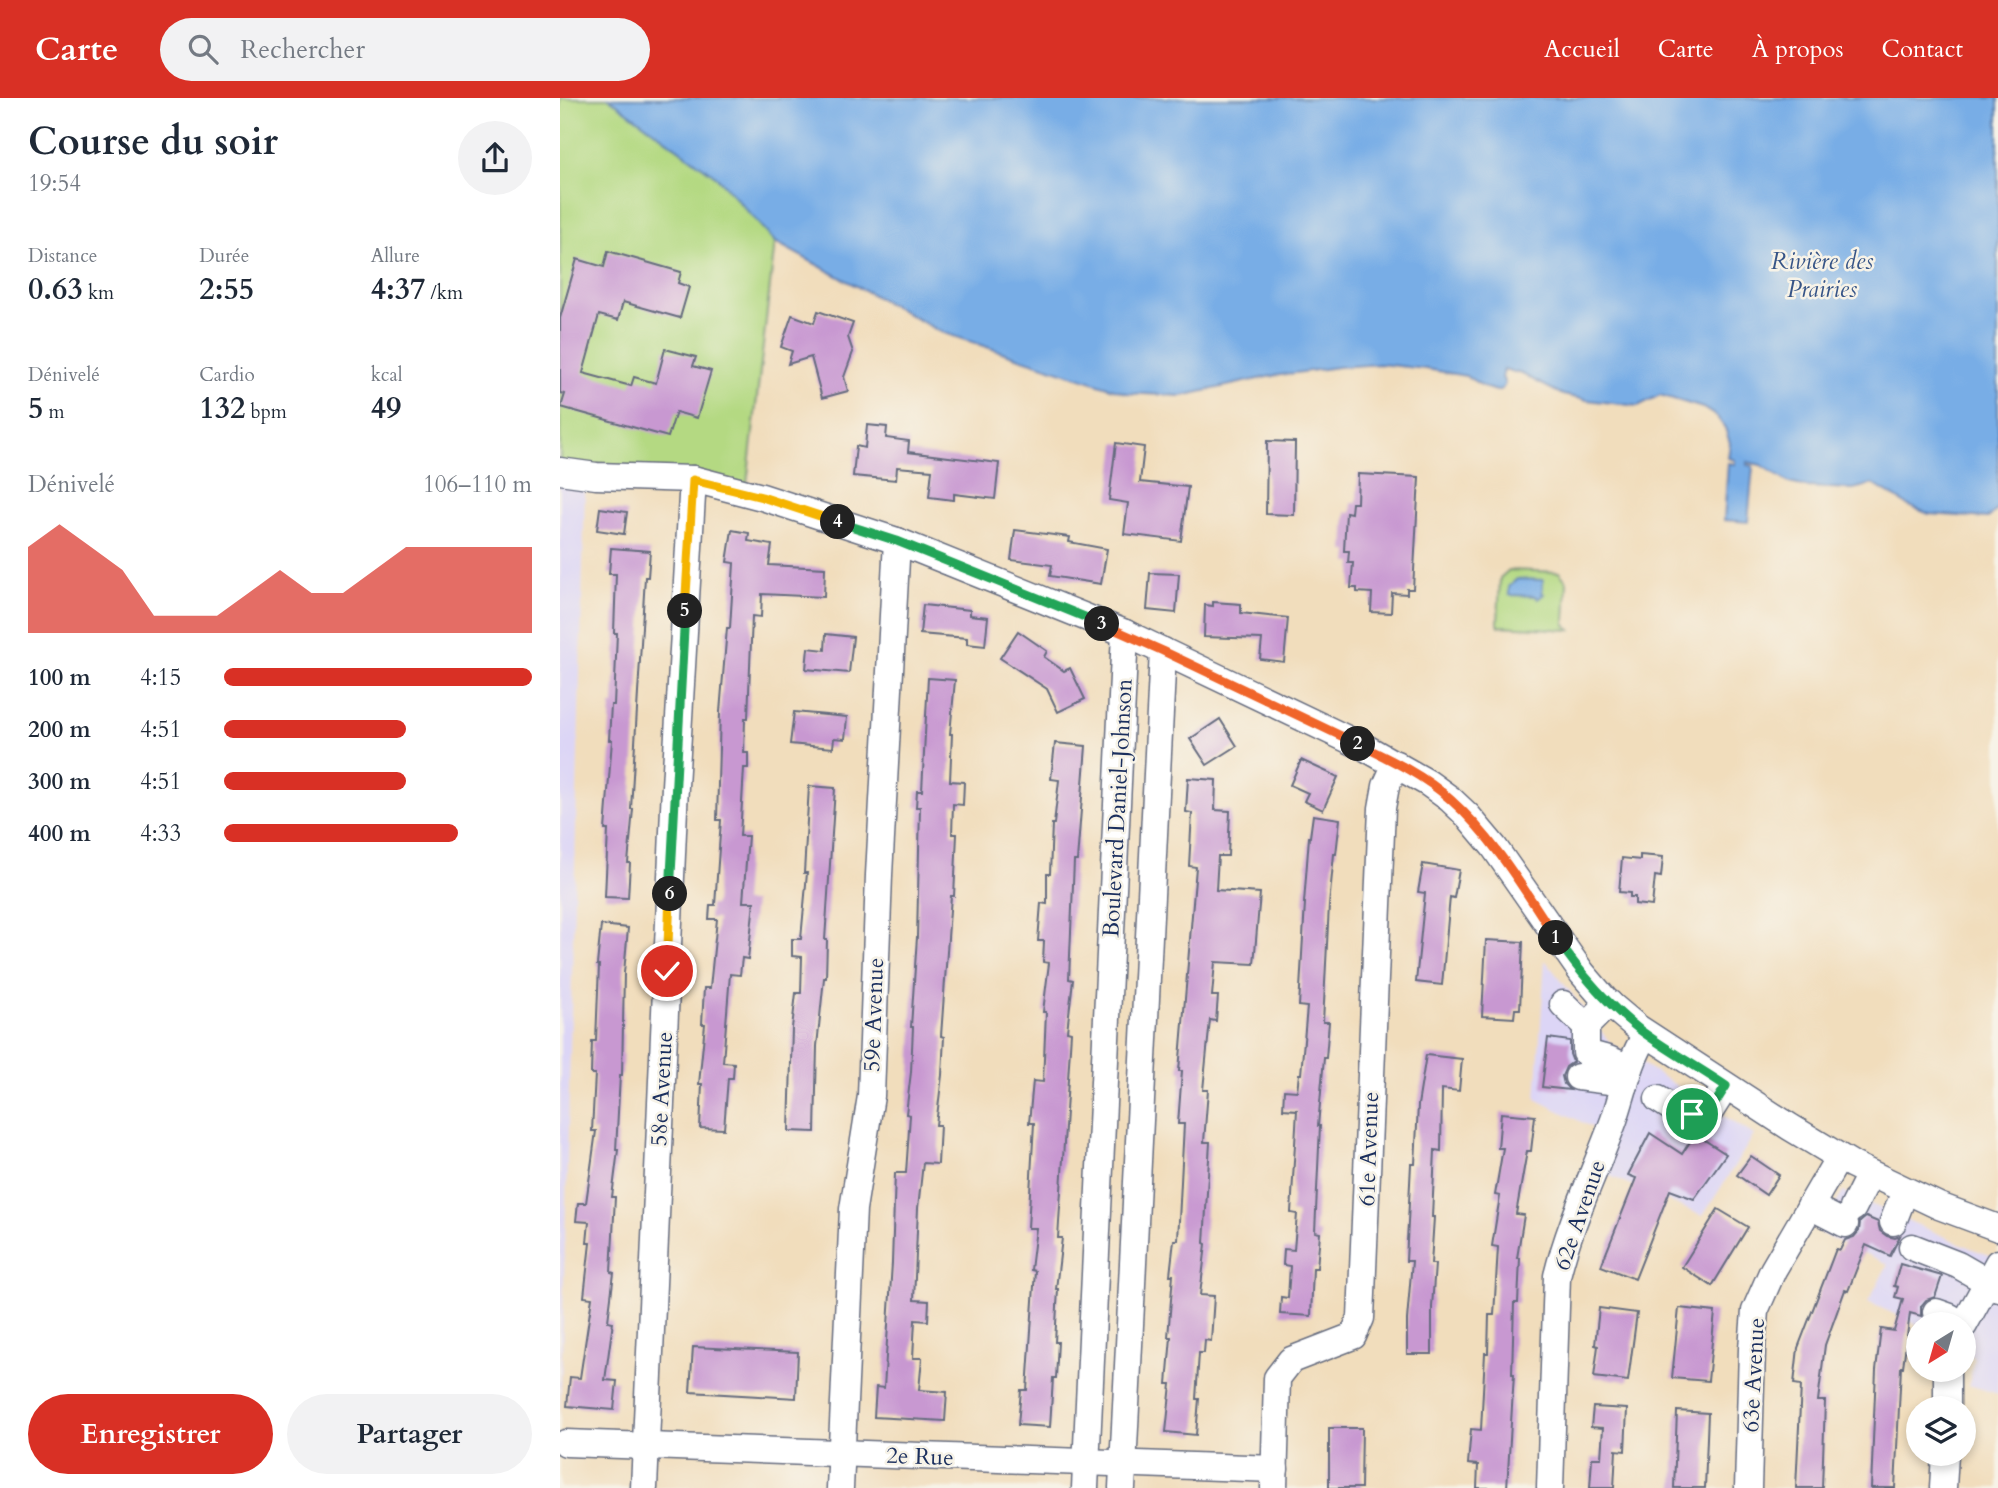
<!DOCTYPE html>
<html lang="fr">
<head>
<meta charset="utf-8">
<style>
	body { margin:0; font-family:Cardo,serif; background:#f2f2f3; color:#1f2937; height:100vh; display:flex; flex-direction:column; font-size:26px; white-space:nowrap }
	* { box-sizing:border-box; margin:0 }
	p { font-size:23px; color:#747a83 }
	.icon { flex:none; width:38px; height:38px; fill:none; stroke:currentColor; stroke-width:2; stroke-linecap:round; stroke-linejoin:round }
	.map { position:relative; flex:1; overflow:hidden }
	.sheet { display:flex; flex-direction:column; background:#fff; width:560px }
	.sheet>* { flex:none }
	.needle { width:46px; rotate:217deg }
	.tools { position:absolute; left:1346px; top:1214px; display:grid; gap:14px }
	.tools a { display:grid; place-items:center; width:70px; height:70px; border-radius:50%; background:#fff; box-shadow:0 4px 10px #0003; font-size:35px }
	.pin { position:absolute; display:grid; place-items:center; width:60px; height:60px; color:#fff; margin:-30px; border:4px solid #fff; border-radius:50%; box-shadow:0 2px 7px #0007 }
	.km { position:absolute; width:35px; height:35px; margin:-18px; border-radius:50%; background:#222; color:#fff; font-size:19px; line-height:35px; text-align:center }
	.round { display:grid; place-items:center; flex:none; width:74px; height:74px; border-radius:37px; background:#f2f2f3 }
	.head { display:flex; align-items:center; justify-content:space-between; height:119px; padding:0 28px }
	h1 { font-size:38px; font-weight:700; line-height:52px }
	.metrics { display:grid; grid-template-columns:repeat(3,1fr); gap:10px; height:119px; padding:7px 28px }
	.metrics div { display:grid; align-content:center }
	.metrics b { font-size:30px; font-weight:700 }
	.metrics small { font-size:19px; font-weight:400 }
	.metrics p { font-size:19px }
	.chart { height:196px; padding:14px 28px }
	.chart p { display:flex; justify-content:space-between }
	.chart svg { width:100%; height:126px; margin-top:7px; fill:#d93025; opacity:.7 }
	.cta { display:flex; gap:14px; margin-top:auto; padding:14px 28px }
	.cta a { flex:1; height:80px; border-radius:42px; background:#d93025; color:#fff; font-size:28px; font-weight:700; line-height:80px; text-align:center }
	.cta a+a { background:#f2f2f3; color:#1f2937 }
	ul { padding:0 28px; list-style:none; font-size:23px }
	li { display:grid; grid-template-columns:112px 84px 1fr; align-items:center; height:52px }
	li i { height:18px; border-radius:9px; background:#d93025 }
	header { display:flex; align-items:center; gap:42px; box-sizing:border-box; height:98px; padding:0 35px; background:#d93025; color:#fff }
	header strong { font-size:33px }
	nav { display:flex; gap:38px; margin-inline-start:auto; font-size:24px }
	.search { width:490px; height:63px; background:#f2f2f3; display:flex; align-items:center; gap:18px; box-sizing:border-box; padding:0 24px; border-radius:38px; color:#747a83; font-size:26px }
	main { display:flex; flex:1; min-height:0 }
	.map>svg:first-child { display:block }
	.built { fill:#dcd5f6 }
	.green { fill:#b4d982; stroke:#688470; stroke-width:2 }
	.water { fill:#78ade6; stroke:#4a6ea2; stroke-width:2 }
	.building { fill:#c898d1 }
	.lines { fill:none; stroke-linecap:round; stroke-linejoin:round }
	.minor-casing { stroke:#666c7f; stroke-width:29 }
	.minor { stroke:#fff; stroke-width:26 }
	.split-1-casing { stroke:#fff; stroke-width:14 }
	.split-2-casing { stroke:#fff; stroke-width:14 }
	.split-3-casing { stroke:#fff; stroke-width:14 }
	.split-4-casing { stroke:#fff; stroke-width:14 }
	.split-5-casing { stroke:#fff; stroke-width:14 }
	.split-6-casing { stroke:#fff; stroke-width:14 }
	.split-7-casing { stroke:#fff; stroke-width:14 }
	.split-1 { stroke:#22a559; stroke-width:9 }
	.split-2 { stroke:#f0652b; stroke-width:9 }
	.split-3 { stroke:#f0652b; stroke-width:9 }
	.split-4 { stroke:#22a559; stroke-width:9 }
	.split-5 { stroke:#f5b400; stroke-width:9 }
	.split-6 { stroke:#22a559; stroke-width:9 }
	.split-7 { stroke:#f5b400; stroke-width:9 }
	.labels { text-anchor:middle; stroke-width:5; stroke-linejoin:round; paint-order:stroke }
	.street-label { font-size:23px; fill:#1b2f5e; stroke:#f7f3e8 }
	.water-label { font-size:24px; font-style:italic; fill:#375587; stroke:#f7f3e8 }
</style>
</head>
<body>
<header>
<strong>Carte</strong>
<div class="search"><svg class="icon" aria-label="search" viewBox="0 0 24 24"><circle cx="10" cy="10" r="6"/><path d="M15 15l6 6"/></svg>Rechercher</div>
<nav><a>Accueil</a><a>Carte</a><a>À propos</a><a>Contact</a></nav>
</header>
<main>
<section class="sheet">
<div class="head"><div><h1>Course du soir</h1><p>19:54</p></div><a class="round"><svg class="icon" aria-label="share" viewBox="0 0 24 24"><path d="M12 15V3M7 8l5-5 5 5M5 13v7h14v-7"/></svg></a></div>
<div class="metrics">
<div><p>Distance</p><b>0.63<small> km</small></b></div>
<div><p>Durée</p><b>2:55</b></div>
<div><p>Allure</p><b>4:37<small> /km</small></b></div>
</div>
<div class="metrics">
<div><p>Dénivelé</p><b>5<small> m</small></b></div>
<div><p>Cardio</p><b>132<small> bpm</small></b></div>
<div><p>kcal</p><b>49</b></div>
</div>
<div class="chart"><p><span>Dénivelé</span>106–110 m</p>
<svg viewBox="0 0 160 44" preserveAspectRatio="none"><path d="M0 44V14L10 6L20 14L30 22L40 38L50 38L60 38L70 30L80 22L90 30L100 30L110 22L120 14L130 14L140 14L150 14L160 14V44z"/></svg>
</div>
<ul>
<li><b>100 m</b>4:15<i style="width:100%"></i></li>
<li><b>200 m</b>4:51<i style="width:59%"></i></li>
<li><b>300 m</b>4:51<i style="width:59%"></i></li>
<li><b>400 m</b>4:33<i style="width:76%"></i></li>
</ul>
<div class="cta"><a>Enregistrer</a><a>Partager</a></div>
</section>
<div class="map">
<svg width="1438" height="1390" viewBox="0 0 1438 1390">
	<rect width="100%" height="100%" fill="#f7f3e8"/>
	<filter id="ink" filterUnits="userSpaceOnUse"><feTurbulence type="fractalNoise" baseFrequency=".0143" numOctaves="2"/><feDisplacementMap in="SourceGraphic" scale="14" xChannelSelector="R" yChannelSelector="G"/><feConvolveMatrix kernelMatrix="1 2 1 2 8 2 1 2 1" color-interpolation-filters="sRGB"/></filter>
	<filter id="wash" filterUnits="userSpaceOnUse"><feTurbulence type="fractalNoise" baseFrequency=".00686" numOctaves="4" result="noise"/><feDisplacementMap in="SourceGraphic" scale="28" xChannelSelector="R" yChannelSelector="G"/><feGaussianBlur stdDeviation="1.57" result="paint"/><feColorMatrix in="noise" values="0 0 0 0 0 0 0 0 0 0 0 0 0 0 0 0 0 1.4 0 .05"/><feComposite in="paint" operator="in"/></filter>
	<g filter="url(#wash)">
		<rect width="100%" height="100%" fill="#f1ddbc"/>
		<g class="built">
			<path d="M0 383 25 387 0 1331Z"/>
			<path d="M985 862 1051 946 1194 1037 1143 1118 1043 1075 1051 1039 976 1001Z"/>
			<path d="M1283 1094 1415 1152 1438 1160V1296L1409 1287 1414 1260 1404 1253V1227H1358L1308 1204 1328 1166 1259 1135Z"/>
		</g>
		<g class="green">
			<path d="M0 0H49L157 79 215 144 187 386 0 373Z"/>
			<path d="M949 472 999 474 1007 484 1005 526 1011 532 939 528 938 525 940 480Z"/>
		</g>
		<g class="water">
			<path d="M49 0H1438V411L1428 420 1369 416 1349 408 1313 386 1293 391 1247 389 1229 385 1201 367 1187 364V367L1193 368 1188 424 1164 422 1168 365 1175 366V362L1168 360 1170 345 1165 330 1157 319 1143 310 1100 297 1078 308 1027 302 1003 297 962 276 944 271 942 279 945 286 942 291 937 293 926 290 906 278 866 271 820 266 778 269 707 279 622 298 566 295 381 234 215 144 157 79Z"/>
			<path d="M957 481 983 482 982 494 984 496 978 501 976 498 949 497V488Z"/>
		</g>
		<g id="blocks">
			<g class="building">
				<path d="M48 153 121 174 118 185 129 189 120 220 63 204 58 222 39 217 23 275 71 288 74 279 96 285 105 251 136 259 133 268 151 273 137 320 116 314 108 339 1 309 5 296 0 295V220L17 161 44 169Z"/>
				<path d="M258 213 293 225 288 239 293 254 284 279 288 293 262 300 251 259 228 266 232 253 221 249 232 217 254 225Z"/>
				<path d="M307 327 327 329 326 340 349 343 348 354 439 365 435 401 394 396V402L369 399 372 372 337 369 336 382 293 378 296 348 305 350Z"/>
				<path d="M707 343 735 344 734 417 706 416Z"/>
				<path d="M556 345 584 349 580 384 628 389 621 443 564 436 568 405 549 402Z"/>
				<path d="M798 376 859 379 853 491H847V496L832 495 831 515 811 514 812 495 797 494V490H791L793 465H788L789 453H784L786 414 791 415 792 405H797Z"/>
				<path d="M40 410 67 414 64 436 37 432Z"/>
				<path d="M172 432 189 435 188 443 212 447 209 467 265 470 264 499 202 496 201 519 192 518 188 620H185L184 655H188V670H184L180 738H188L183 804H194L188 861 182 860 180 877 170 876 163 964 174 965 173 980H168L164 1031 140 1030 142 986H139L145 926H142L144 890H150L157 821H149L150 807H155L161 722H157L160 614 167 530H170L174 465 167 464Z"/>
				<path d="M455 432 510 439 509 444 547 451 541 486 490 478 492 467 451 462Z"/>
				<path d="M51 450 90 453 88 479H85L71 711H73L68 765H70L68 800 45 799 48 732H45L52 642H49L51 607H54L57 535H54L56 476H49Z"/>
				<path d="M590 475 619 476 616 515 587 512Z"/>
				<path d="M653 504 681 506V515L728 520 724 564 700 561 702 541 644 539 645 507 653 508Z"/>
				<path d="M363 507 410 512V517L428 519 425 548 407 546V540L360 536Z"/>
				<path d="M458 533 487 553 484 559 504 573 510 570 525 601 498 614 487 591 440 560Z"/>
				<path d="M266 536 293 539 289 575 246 571 248 550 265 552Z"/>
				<path d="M368 580 395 582 390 636H392L390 683 404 684 403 707 393 706 392 736H397L394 798H391L381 938 384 939 382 977 376 1027H380L378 1066 363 1065 358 1110 354 1202 369 1203 368 1223 355 1222 353 1260H362L359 1292 387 1294 385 1323 314 1319 316 1289 324 1290 332 1165 335 1075H346L350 1017 346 1016 351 974 353 929H351L357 839 360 709H356L357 693H362Z"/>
				<path d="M234 614 287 619 285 641 274 640 273 650 230 646Z"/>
				<path d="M660 621 677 648 647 667 630 641Z"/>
				<path d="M495 645 526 648 517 763H514L509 881 513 882 507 933 511 934 498 1140H502L496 1191H498L495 1244H498L496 1280H493L490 1329 458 1327 461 1292H467L475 1173 471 1172 476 1130H468L474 1025H469L473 983 483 984 486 914H483L489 865 483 864 484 843H478L481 805 487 806V776H490L492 726H494L499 682 491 681Z"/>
				<path d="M741 662 778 679 763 712 744 703 748 695 730 687Z"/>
				<path d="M628 680 656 682 655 712 670 713 668 758H658L656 792 700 795 694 866 655 864 652 898H658L656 923 650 922 643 992H648L644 1044H650L644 1145 646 1146 640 1197 654 1198 651 1243 645 1242 644 1255H639L636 1301H639L636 1337 606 1334 611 1286H607L611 1239H608L613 1177H610L614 1142H618L624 1026H618L622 973H619L636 769 629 768 632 715 626 714Z"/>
				<path d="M249 688 275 690 265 842H267L266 880H264L257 948 255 1034 229 1033 232 930 236 895H241L242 859 232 858V841H241L247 775H244Z"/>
				<path d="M753 717 780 721 776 756H774L769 807 763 924H769L766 960H764L758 1028H760L755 1134 760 1135 757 1170H753L751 1218 720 1216 721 1199 728 1200 730 1168 723 1167 724 1151 734 1152 737 1116 731 1115 737 1012 723 1011 724 992 737 993 739 976H741L747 909 739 908 745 805H744L749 739H750Z"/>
				<path d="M1080 757 1103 759 1101 779 1095 778 1092 808 1075 806V799H1070V795L1059 794 1062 760 1080 762Z"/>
				<path d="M863 766 899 772 894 800 890 799 882 887 856 884 865 795 858 794Z"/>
				<path d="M41 827 68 830 64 875 62 977H60L56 1052H58L52 1099H55L51 1174 54 1175 48 1223 53 1224 45 1282 57 1283 54 1312 7 1308 10 1279 20 1280 32 1200 24 1199 30 1145H27L29 1124 16 1123 18 1105H26L36 1033H32L35 976H31L32 943H36L39 867H37Z"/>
				<path d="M926 842 963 844 960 911H955L954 920 922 918Z"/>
				<path d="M988 940 1010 943V956L1013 964 1006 969 1002 978 1004 986 1010 992 982 989Z"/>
				<path d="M866 957 902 961 899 993 882 991 881 1053 875 1052 872 1119H874L871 1166H875L872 1209V1256H847V1222L852 1163H846L851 1066H855L858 1007Z"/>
				<path d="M941 1015 975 1018 971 1053H967L956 1116 964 1117 957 1160H960L958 1205H954L952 1276H954L947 1390H917L918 1367 908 1366 911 1331 921 1332 925 1255H928L929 1217H934L938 1149 932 1148 940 1098 935 1097 943 1050H938Z"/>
				<path d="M1090 1035 1122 1056 1135 1036 1166 1056 1134 1101 1110 1092 1075 1181 1041 1168 1076 1080 1068 1077Z"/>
				<path d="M1191 1058 1219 1077 1206 1097 1177 1077Z"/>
				<path d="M1158 1111 1188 1129 1152 1188 1122 1169Z"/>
				<path d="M1306 1119 1318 1124 1320 1133 1327 1138 1335 1140 1340 1138 1330 1158 1306 1147 1288 1193 1285 1192 1265 1247 1258 1303H1265L1262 1390H1236L1241 1287 1234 1286 1238 1250 1276 1151 1280 1152 1285 1142 1294 1139 1299 1133 1300 1124Z"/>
				<path d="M1340 1166 1382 1178 1375 1199 1366 1202 1361 1208V1218L1350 1215 1343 1269H1341L1335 1390H1311L1316 1272 1321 1231 1334 1233 1343 1201 1335 1199 1338 1189 1334 1188Z"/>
				<path d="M1039 1210 1077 1215 1068 1283 1034 1279 1038 1248 1035 1247Z"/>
				<path d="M1119 1210 1155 1214 1148 1283 1112 1280Z"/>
				<path d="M133 1249 238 1254 236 1300 130 1294Z"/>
				<path d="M1033 1309 1067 1311 1065 1353 1056 1352 1054 1390H1030L1032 1360H1041L1043 1330 1031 1329Z"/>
				<path d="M1117 1313 1148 1315 1145 1390H1114Z"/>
				<path d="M769 1330H802L801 1390H769Z"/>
			</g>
		</g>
	</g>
	<g filter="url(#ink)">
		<use href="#blocks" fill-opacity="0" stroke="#666c7f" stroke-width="2"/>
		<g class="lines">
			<g class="minor-casing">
				<g id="minor">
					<path d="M0 373 36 378 133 381 202 399 337 443 565 535 806 650 868 685 890 701 908 718 934 749 1022 875 1046 903 1078 930 1230 1029 1293 1067 1379 1108 1438 1130"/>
					<path d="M1049 905 1026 928V955L1048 961 1070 970"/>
					<path d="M1003 906 1026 928"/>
					<path d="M1018 979 1050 983 1065 987"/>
					<path d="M1098 1001 1123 1017 1132 1016 1144 1023 1166 988"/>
					<path d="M1250 1108 1285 1126"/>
					<path d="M1293 1110 1310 1076"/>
					<path d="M1333 1124 1345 1093"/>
					<path d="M1352 1149 1398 1167 1438 1190"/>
					<path d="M1376 1214 1390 1219 1402 1227"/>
					<path d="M1404 1227 1438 1165"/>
					<path d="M1387 1311V1272"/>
					<path d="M6 1345 715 1371"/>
					<path d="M84 1390 115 688 133 381"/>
					<path d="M280 1390 293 1111 311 998 319 777 337 443"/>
					<path d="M525 1390 565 535"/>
					<path d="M562 1390 603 553"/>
					<path d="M714 1390 717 1280 731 1262 793 1238 801 1220 822 710 826 688 836 666"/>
					<path d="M990 1390 997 1178C1010 1124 1035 1074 1054 1022 1064 993 1069 963 1086 937"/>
					<path d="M1188 1390 1192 1251 1195 1213 1213 1172 1279 1059"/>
					<path d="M1383 1390 1385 1356"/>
				</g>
			</g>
			<use href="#minor" class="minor"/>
		</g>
	</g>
	<g class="lines" filter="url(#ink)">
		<g class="split-1-casing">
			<path id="split-1" d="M996 840C1020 875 1047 906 1080 932 1107 952 1138 969 1166 988L1144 1023 1132 1016"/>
		</g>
		<g class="split-2-casing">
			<path id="split-2" d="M798 646C830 661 865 678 891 702 934 740 965 793 996 840"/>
		</g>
		<g class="split-3-casing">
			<path id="split-3" d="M542 526 603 553 798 646"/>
		</g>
		<g class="split-4-casing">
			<path id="split-4" d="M278 424 337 443 542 526"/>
		</g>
		<g class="split-5-casing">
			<path id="split-5" d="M125 513 133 382 202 399 278 424"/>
		</g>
		<g class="split-6-casing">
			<path id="split-6" d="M110 796 125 513"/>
		</g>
		<g class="split-7-casing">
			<path id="split-7" d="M107 873 110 796"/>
		</g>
		<use href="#split-1" class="split-1"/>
		<use href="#split-2" class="split-2"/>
		<use href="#split-3" class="split-3"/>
		<use href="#split-4" class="split-4"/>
		<use href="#split-5" class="split-5"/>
		<use href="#split-6" class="split-6"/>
		<use href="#split-7" class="split-7"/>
	</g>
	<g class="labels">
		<g class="street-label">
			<text transform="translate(557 710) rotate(-87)" y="8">Boulevard Daniel-Johnson</text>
			<text transform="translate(313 917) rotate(-88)" y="8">59e Avenue</text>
			<text transform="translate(101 991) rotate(-87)" y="8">58e Avenue</text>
			<text transform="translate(808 1051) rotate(-88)" y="8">61e Avenue</text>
			<text transform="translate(1019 1117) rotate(-71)" y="8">62e Avenue</text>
			<text transform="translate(1193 1277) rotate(-87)" y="8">63e Avenue</text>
			<text transform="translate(360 1358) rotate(2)" y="8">2e Rue</text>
		</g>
		<g class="water-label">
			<text x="1262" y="171">Rivière des<tspan x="1262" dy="28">Prairies</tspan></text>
		</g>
	</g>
</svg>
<div class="tools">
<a><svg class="needle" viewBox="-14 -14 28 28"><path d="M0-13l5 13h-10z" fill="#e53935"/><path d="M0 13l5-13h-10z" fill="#747a83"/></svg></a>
<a><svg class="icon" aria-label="layers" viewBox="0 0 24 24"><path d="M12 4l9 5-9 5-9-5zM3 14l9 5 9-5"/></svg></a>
</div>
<div class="pin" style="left:1132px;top:1016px;background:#1e9e55"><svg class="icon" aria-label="arrive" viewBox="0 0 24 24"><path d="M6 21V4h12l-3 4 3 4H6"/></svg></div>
<div class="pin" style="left:107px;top:873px;background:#d93025"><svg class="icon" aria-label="check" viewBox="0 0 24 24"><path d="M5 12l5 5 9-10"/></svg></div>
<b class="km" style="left:996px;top:840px">1</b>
<b class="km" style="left:798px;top:646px">2</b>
<b class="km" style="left:542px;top:526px">3</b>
<b class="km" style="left:278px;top:424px">4</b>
<b class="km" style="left:125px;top:513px">5</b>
<b class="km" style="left:110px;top:796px">6</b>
</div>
</main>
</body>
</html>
